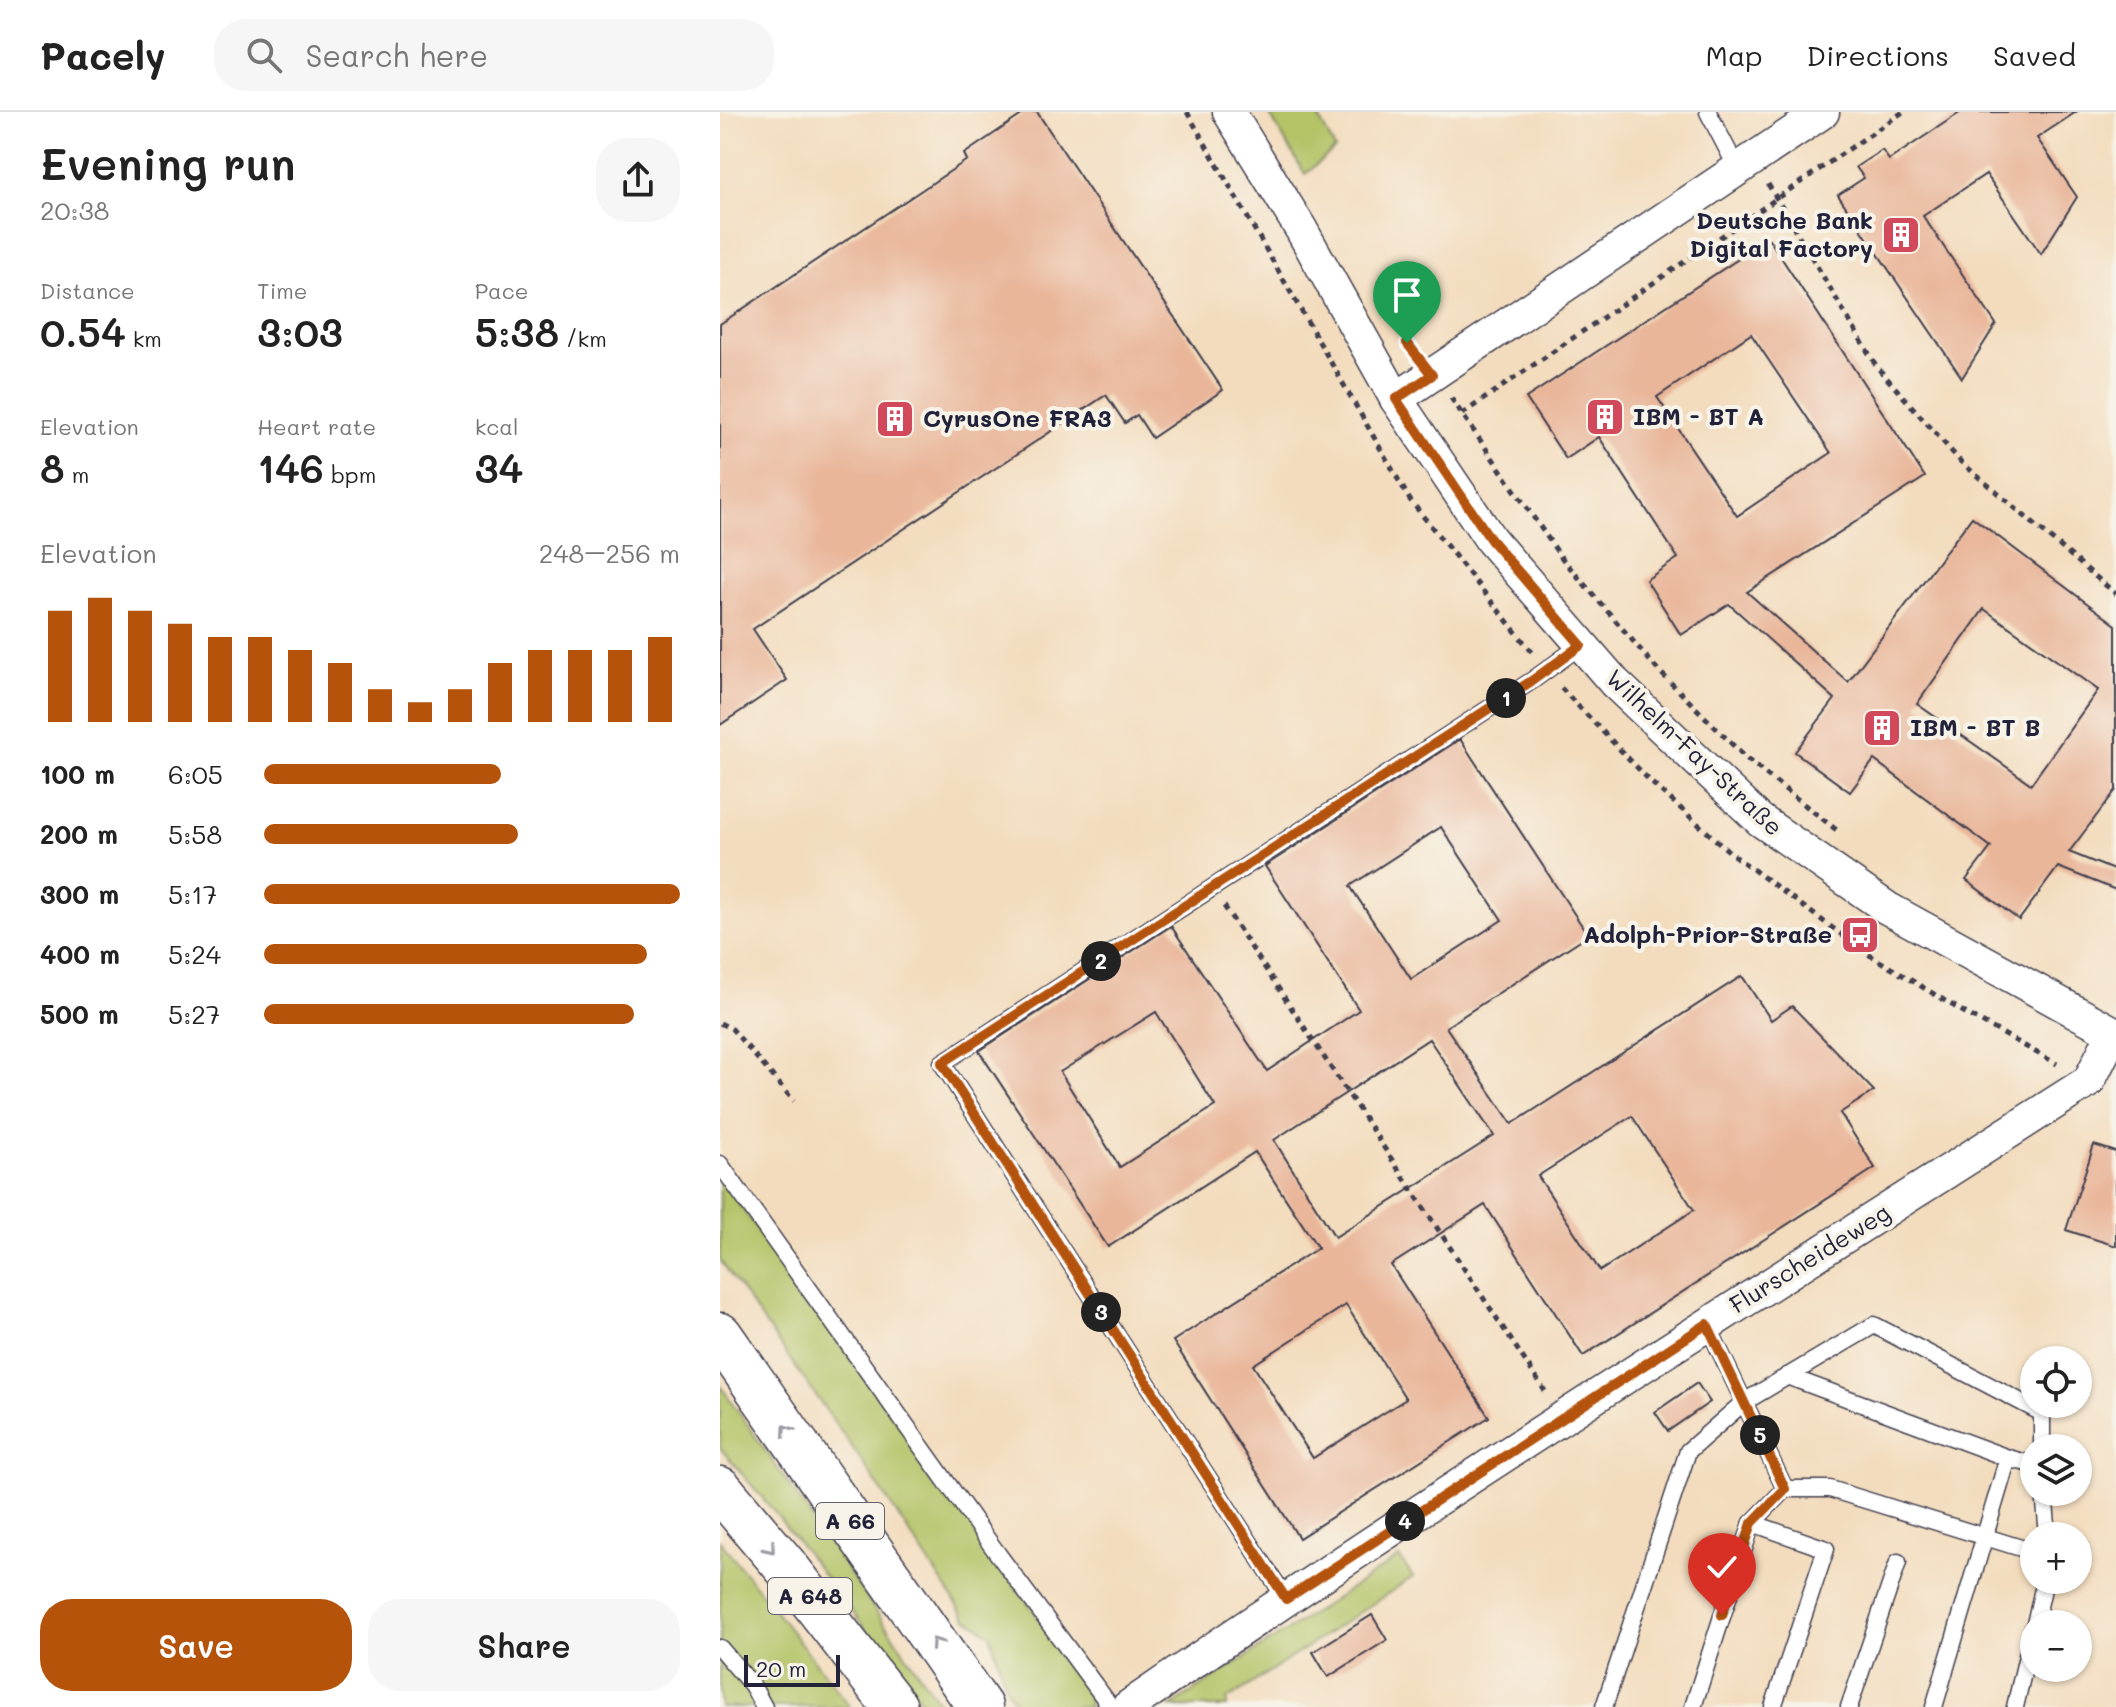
<!DOCTYPE html>
<html lang="en">
<head>
<meta charset="utf-8">
<style>
	body { margin:0; font-family:Mali,sans-serif; background:#f6f6f6; color:#222; height:100vh; display:flex; flex-direction:column; font-size:30px; white-space:nowrap }
	* { box-sizing:border-box; margin:0 }
	p { font-size:26px; color:#767676 }
	.icon { flex:none; width:44px; height:44px; fill:none; stroke:currentColor; stroke-width:2; stroke-linecap:round; stroke-linejoin:round }
	.map { position:relative; flex:1; overflow:hidden }
	.panel { display:flex; flex-direction:column; background:#fff; width:720px }
	.panel>* { flex:none }
	.buttons { position:absolute; left:1300px; top:1234px; display:grid; gap:16px }
	.buttons a { display:grid; place-items:center; width:72px; height:72px; border-radius:50%; background:#fff; box-shadow:0 2px 6px #0004; font-size:40px }
	.scale { position:absolute; left:24px; bottom:20px; width:96px; box-sizing:border-box; padding-left:8px; border:4px solid #22223b; border-top:0; font-size:22px; line-height:28px; white-space:nowrap; color:#22223b; -webkit-text-stroke:6px #f7f3e8; paint-order:stroke }
	.pin { position:absolute; display:grid; place-items:center; width:68px; height:68px; color:#fff; margin:-82px -34px; border-radius:50% 50% 50% 0; rotate:-45deg; box-shadow:0 0 8px #0007 }
	.pin .icon { rotate:45deg }
	.km { position:absolute; width:40px; height:40px; margin:-20px; border-radius:50%; background:#222; color:#fff; font-size:22px; line-height:40px; text-align:center }
	.round { display:grid; place-items:center; flex:none; width:84px; height:84px; border-radius:32px; background:#f6f6f6 }
	.summary { display:flex; align-items:center; justify-content:space-between; height:136px; padding:0 40px }
	h1 { font-size:44px; font-weight:600; line-height:60px }
	.figures { display:grid; grid-template-columns:repeat(3,1fr); gap:12px; height:136px; padding:8px 40px }
	.figures div { display:grid; align-content:center }
	.figures b { font-size:40px; font-weight:600 }
	.figures small { font-size:22px; font-weight:400 }
	.figures p { font-size:22px }
	.chart { height:224px; padding:16px 40px }
	.chart p { display:flex; justify-content:space-between }
	.chart svg { width:100%; height:144px; margin-top:8px; stroke:#b45309; stroke-width:6 }
	.primary-button { display:flex; gap:16px; margin-top:auto; padding:16px 40px }
	.primary-button a { flex:1; height:92px; border-radius:32px; background:#b45309; color:#fff; font-size:32px; font-weight:600; line-height:92px; text-align:center }
	.primary-button a+a { background:#f6f6f6; color:#222 }
	ul { padding:0 40px; list-style:none; font-size:26px }
	li { display:grid; grid-template-columns:128px 96px 1fr; align-items:center; height:60px }
	li i { height:20px; border-radius:10px; background:#b45309 }
	header { display:flex; align-items:center; gap:48px; box-sizing:border-box; height:112px; padding:0 40px; background:#fff; border-bottom:2px solid #e0e0e0 }
	header strong { font-size:38px }
	nav { display:flex; gap:44px; margin-inline-start:auto; font-size:28px }
	.search { width:560px; height:72px; background:#f6f6f6; display:flex; align-items:center; gap:20px; box-sizing:border-box; padding:0 28px; border-radius:32px; color:#767676; font-size:30px }
	main { display:flex; flex:1; min-height:0 }
	.map>svg:first-child { display:block }
	.green { fill:#b3c366; stroke:#6a7250; stroke-width:2 }
	.building { fill:#e9b69a; fill-rule:evenodd }
	.lines { fill:none; stroke-linecap:round; stroke-linejoin:round }
	.service-casing { stroke:#413e4e; stroke-width:19 }
	.minor-casing { stroke:#413e4e; stroke-width:35 }
	.motorway-casing { stroke:#413e4e; stroke-width:47 }
	.path { stroke:#413e4e; stroke-width:5; stroke-dasharray:6 6; stroke-linecap:butt }
	.service { stroke:#fff; stroke-width:16 }
	.minor { stroke:#fff; stroke-width:32 }
	.motorway { stroke:#fff; stroke-width:44 }
	.oneway { stroke:#9c9ca7 }
	.route-casing { stroke:#fff; stroke-width:16 }
	.route { stroke:#b45309; stroke-width:10 }
	.labels { text-anchor:middle; stroke-width:8; stroke-linejoin:round; paint-order:stroke }
	.shield { fill:#f7f3e8; stroke:#62616f; stroke-width:2 }
	.shield-label { font-size:22px; font-weight:bold; fill:#22223b }
	.poi-label { font-size:24px; font-weight:bold; fill:#22223b; stroke:#f7f3e8; text-anchor:start }
	.street-label { font-size:24px; fill:#22223b; stroke:#f7f3e8 }
</style>
</head>
<body>
<header>
<strong>Pacely</strong>
<div class="search"><svg class="icon" aria-label="search" viewBox="0 0 24 24"><circle cx="10" cy="10" r="6"/><path d="M15 15l6 6"/></svg>Search here</div>
<nav><a>Map</a><a>Directions</a><a>Saved</a></nav>
</header>
<main>
<section class="panel">
<div class="summary"><div><h1>Evening run</h1><p>20:38</p></div><a class="round"><svg class="icon" aria-label="share" viewBox="0 0 24 24"><path d="M12 15V3M7 8l5-5 5 5M5 13v7h14v-7"/></svg></a></div>
<div class="figures">
<div><p>Distance</p><b>0.54<small> km</small></b></div>
<div><p>Time</p><b>3:03</b></div>
<div><p>Pace</p><b>5:38<small> /km</small></b></div>
</div>
<div class="figures">
<div><p>Elevation</p><b>8<small> m</small></b></div>
<div><p>Heart rate</p><b>146<small> bpm</small></b></div>
<div><p>kcal</p><b>34</b></div>
</div>
<div class="chart"><p><span>Elevation</span>248–256 m</p>
<svg viewBox="0 0 160 44" preserveAspectRatio="none"><path d="M5 44V10M15 44V6M25 44V10M35 44V14M45 44V18M55 44V18M65 44V22M75 44V26M85 44V34M95 44V38M105 44V34M115 44V26M125 44V22M135 44V22M145 44V22M155 44V18"/></svg>
</div>
<ul>
<li><b>100 m</b>6:05<i style="width:57%"></i></li>
<li><b>200 m</b>5:58<i style="width:61%"></i></li>
<li><b>300 m</b>5:17<i style="width:100%"></i></li>
<li><b>400 m</b>5:24<i style="width:92%"></i></li>
<li><b>500 m</b>5:27<i style="width:89%"></i></li>
</ul>
<div class="primary-button"><a>Save</a><a>Share</a></div>
</section>
<div class="map">
<svg width="1396" height="1595" viewBox="0 0 1396 1595">
	<rect width="100%" height="100%" fill="#f7f3e8"/>
	<filter id="ink" filterUnits="userSpaceOnUse"><feTurbulence type="fractalNoise" baseFrequency=".0125" numOctaves="2"/><feDisplacementMap in="SourceGraphic" scale="16" xChannelSelector="R" yChannelSelector="G"/><feConvolveMatrix kernelMatrix="1 2 1 2 8 2 1 2 1" color-interpolation-filters="sRGB"/></filter>
	<filter id="wash" filterUnits="userSpaceOnUse"><feTurbulence type="fractalNoise" baseFrequency=".006" numOctaves="4" result="noise"/><feDisplacementMap in="SourceGraphic" scale="32" xChannelSelector="R" yChannelSelector="G"/><feGaussianBlur stdDeviation="1.8" result="paint"/><feColorMatrix in="noise" values="0 0 0 0 0 0 0 0 0 0 0 0 0 0 0 0 0 1.4 0 .05"/><feComposite in="paint" operator="in"/></filter>
	<g filter="url(#wash)">
		<rect width="100%" height="100%" fill="#f3dcbd"/>
		<g class="green">
			<path d="M548 0H596L615 37 585 62Z"/>
			<path d="M0 1066 357 1559 368 1578 369 1595H298L286 1576 270 1522 246 1506 139 1345 0 1148Z"/>
			<path d="M0 1273 222 1595H206L52 1397 0 1336Z"/>
			<path d="M0 1429 115 1575 130 1595H0Z"/>
			<path d="M679 1445 693 1465 507 1588V1595H450Z"/>
		</g>
		<g id="blocks">
			<g class="building">
				<path d="M306 0H317L503 278 432 326 417 303 405 311 386 283 33 517 67 568 0 613V212L247 48 244 42Z"/>
				<path d="M1241 0H1356L1317 26 1357 85 1321 142 1266 62 1203 104 1276 212 1242 266 1118 83 1144 66 1136 55 1162 38 1169 48Z"/>
				<path d="M1049 127 1205 365 1027 480 1128 570 1252 405 1396 513V678L1349 740 1396 759V778L1338 755 1299 808 1246 768 1271 735 1154 648 1130 680 1075 640 1115 587 1009 492 961 523 926 468 958 446 879 325 846 347 806 286ZM1031 222 1111 341 1017 404 937 285ZM1264 497 1378 578 1311 672 1197 592Z"/>
				<path d="M740 627 868 823 726 915 792 1012 1022 864 1051 908 1072 894 1154 979 1120 1001 1155 1056 863 1244 765 1093 671 1153 769 1305 579 1426 453 1229 598 1136 535 1040 388 1135 259 939 451 814 547 959 639 898 545 754ZM721 715 782 808 691 867 630 774ZM436 900 495 994 400 1055 340 960ZM709 927 774 1024 615 1125 554 1028ZM912 1004 974 1098 880 1159 818 1064ZM626 1193 686 1287 593 1346 533 1253Z"/>
				<path d="M1374 1033 1396 1040V1134L1346 1118Z"/>
				<path d="M977 1271 990 1290 948 1319 935 1300Z"/>
				<path d="M652 1503 667 1528 608 1565 593 1540Z"/>
			</g>
		</g>
	</g>
	<g filter="url(#ink)">
		<use href="#blocks" fill-opacity="0" stroke="#413e4e" stroke-width="2"/>
		<g class="lines">
			<g class="service-casing">
				<g id="service">
					<path d="M988 0 1017 56"/>
					<path d="M0 1052 272 1434 391 1595"/>
					<path d="M987 1212 1024 1290 1154 1213 1322 1301V1336"/>
					<path d="M1067 1264 1288 1346"/>
					<path d="M1065 1377H1110L1314 1440"/>
					<path d="M1324 1380 1328 1424"/>
					<path d="M1032 1411 1106 1437 1053 1595"/>
					<path d="M566 1487 222 951 813 568 861 533"/>
					<path d="M1315 1512 1325 1468"/>
					<path d="M0 1536 32 1573 44 1595"/>
					<path d="M884 1595 968 1339 1024 1290 1065 1377 1032 1411 973 1595"/>
					<path d="M1129 1595 1178 1450"/>
					<path d="M1214 1595 1288 1346 1314 1353"/>
					<path d="M1295 1595 1314 1514"/>
				</g>
			</g>
			<g class="minor-casing">
				<g id="minor">
					<path d="M509 0 581 117 676 287 771 428 895 571 1040 708 1167 796 1396 922"/>
					<path d="M676 287 1103 0"/>
					<path d="M408 1595C723 1378 1047 1175 1369 969L1393 921"/>
				</g>
			</g>
			<g class="motorway-casing">
				<g id="motorway">
					<path d="M0 1223 260 1595"/>
					<path d="M0 1377 67 1456 175 1595"/>
				</g>
			</g>
			<g class="path">
				<path d="M467 0 690 388 812 540"/>
				<path d="M1048 72 1157 255 1241 350 1396 482"/>
				<path d="M675 213 692 237"/>
				<path d="M731 286 841 445 937 557 1028 648 1119 720"/>
				<path d="M742 302 1183 0"/>
				<path d="M841 576 932 671 1012 742 1148 842 1242 899 1337 952"/>
				<path d="M504 794 825 1279"/>
				<path d="M0 911 12 917 74 989"/>
			</g>
			<use href="#service" class="service"/>
			<use href="#minor" class="minor"/>
			<use href="#motorway" class="motorway"/>
		</g>
		<defs><path id="oneway-chevron" d="M-2-3.5L2.5 0L-2 3.5" fill="none" stroke-width="1.6" stroke-linecap="round" stroke-linejoin="round" transform="scale(2)"/></defs>
		<g class="oneway">
			<use href="#oneway-chevron" transform="translate(67 1318) rotate(-125)"/>
			<use href="#oneway-chevron" transform="translate(50 1436) rotate(50)"/>
			<use href="#oneway-chevron" transform="translate(216 1531) rotate(-125)"/>
		</g>
	</g>
	<g class="lines" filter="url(#ink)">
		<g class="route-casing">
			<path id="route" d="M687 231 712 263 676 287 771 428 861 533 813 568 222 951 566 1487 987 1212 1065 1377 1032 1411 1002 1503"/>
		</g>
		<use href="#route" class="route"/>
	</g>
	<defs>
		<g id="building-square" transform="scale(2)"><rect x="-9" y="-9" width="18" height="18" rx="4" fill="#d1495b" stroke="#f7f3e8"/><path d="M-4-6H4V6H1V3H-1V6H-4ZM-2.5-4.3h1.7v1.8h-1.7ZM.8-4.3h1.7v1.8H.8ZM-2.5-1h1.7V.8h-1.7ZM.8-1h1.7V.8H.8Z" fill="#fff"/></g>
		<g id="bus-square" transform="scale(2)"><rect x="-9" y="-9" width="18" height="18" rx="4" fill="#d1495b" stroke="#f7f3e8"/><path d="M-5-6H5V4H4V6H2V4H-2V6H-4V4H-5ZM-3.5-4V0h7V-4ZM-3.5 1.2v1.5H-2V1.2ZM2 1.2v1.5H3.5V1.2Z" fill="#fff"/></g>
	</defs>
	<g fill-rule="evenodd">
		<use href="#building-square" x="1181" y="123"/>
		<use href="#building-square" x="885" y="305"/>
		<use href="#building-square" x="175" y="307"/>
		<use href="#building-square" x="1162" y="616"/>
		<use href="#bus-square" x="1140" y="823"/>
	</g>
	<g class="labels">
		<g class="shield">
			<rect x="96" y="1391" width="68" height="36" rx="6"/>
			<rect x="48" y="1466" width="84" height="36" rx="6"/>
		</g>
		<g class="shield-label">
			<text x="130" y="1417">A 66</text>
			<text x="90" y="1492">A 648</text>
		</g>
		<g class="poi-label">
			<text x="1153" y="117" text-anchor="end">Deutsche Bank<tspan x="1153" dy="28">Digital Factory</tspan></text>
			<text x="913" y="313">IBM - BT A</text>
			<text x="203" y="315">CyrusOne FRA3</text>
			<text x="1190" y="624">IBM - BT B</text>
			<text x="1112" y="831" text-anchor="end">Adolph-Prior-Straße</text>
		</g>
		<g class="street-label">
			<text transform="translate(974 641) rotate(43)" y="8">Wilhelm-Fay-Straße</text>
			<text transform="translate(1090 1147) rotate(-32)" y="8">Flurscheideweg</text>
		</g>
	</g>
</svg>
<div class="buttons">
<a><svg class="icon" aria-label="locate" viewBox="0 0 24 24"><circle cx="12" cy="12" r="6"/><path d="M12 2v4M12 18v4M2 12h4M18 12h4"/></svg></a>
<a><svg class="icon" aria-label="layers" viewBox="0 0 24 24"><path d="M12 4l9 5-9 5-9-5zM3 14l9 5 9-5"/></svg></a>
<a>+</a>
<a>−</a>
</div>
<div class="scale">20 m</div>
<div class="pin" style="left:687px;top:231px;background:#1e9e55"><svg class="icon" aria-label="arrive" viewBox="0 0 24 24"><path d="M6 21V4h12l-3 4 3 4H6"/></svg></div>
<div class="pin" style="left:1002px;top:1503px;background:#d93025"><svg class="icon" aria-label="check" viewBox="0 0 24 24"><path d="M5 12l5 5 9-10"/></svg></div>
<b class="km" style="left:786px;top:586px">1</b>
<b class="km" style="left:381px;top:849px">2</b>
<b class="km" style="left:381px;top:1200px">3</b>
<b class="km" style="left:685px;top:1409px">4</b>
<b class="km" style="left:1040px;top:1323px">5</b>
</div>
</main>
</body>
</html>
